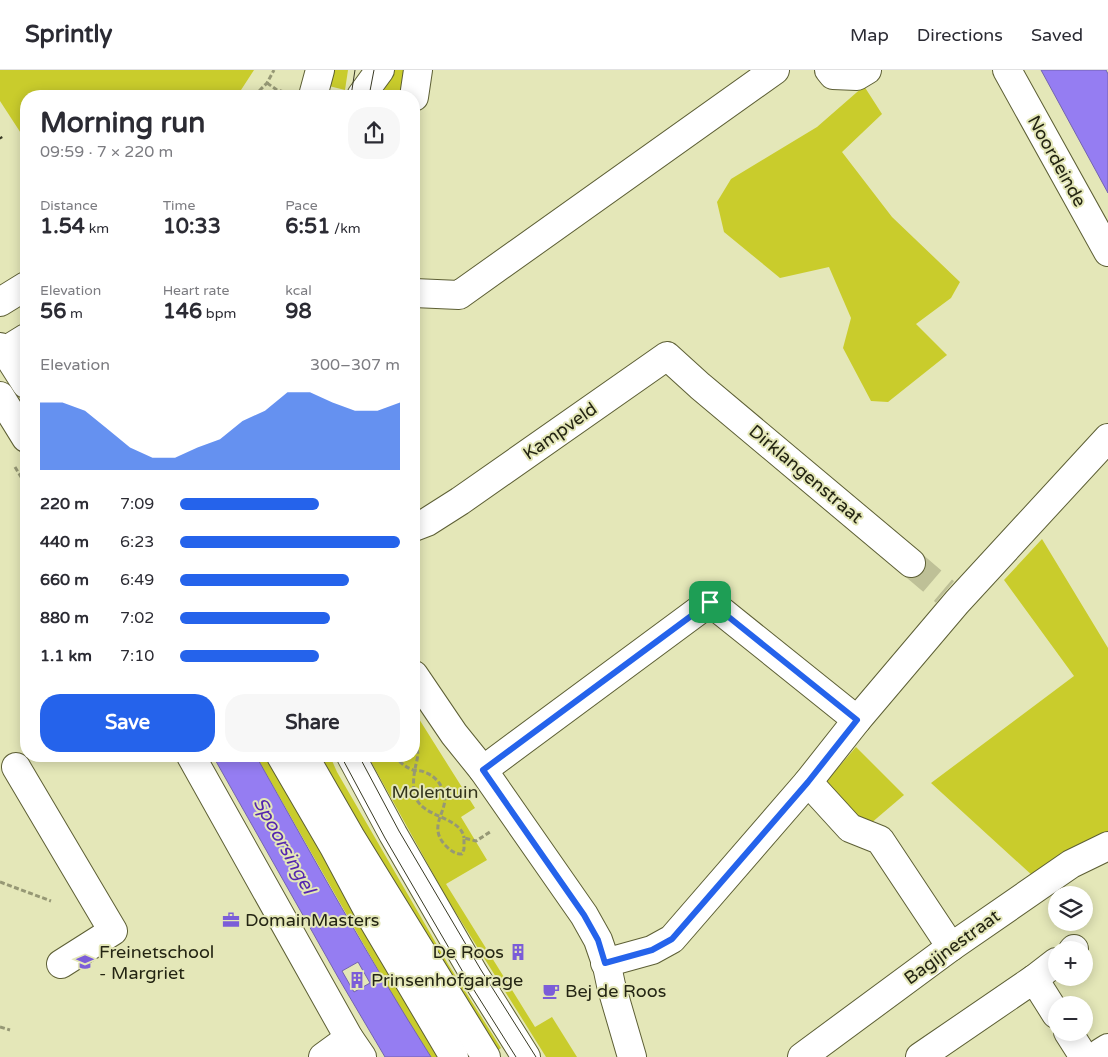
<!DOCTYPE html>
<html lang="en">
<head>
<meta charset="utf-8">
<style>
	body { margin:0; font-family:"Varela Round",sans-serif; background:#f7f7f7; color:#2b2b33; height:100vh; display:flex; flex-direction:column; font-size:19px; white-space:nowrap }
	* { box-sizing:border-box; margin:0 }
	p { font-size:16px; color:#7c7c81 }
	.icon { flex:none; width:28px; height:28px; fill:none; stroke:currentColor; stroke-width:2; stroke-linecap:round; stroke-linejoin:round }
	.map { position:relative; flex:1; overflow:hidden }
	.drawer { position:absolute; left:20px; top:20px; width:400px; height:672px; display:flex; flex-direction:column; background:#fff; border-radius:20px; box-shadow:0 2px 12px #0003 }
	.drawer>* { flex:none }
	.controls { position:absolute; left:1048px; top:816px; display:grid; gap:10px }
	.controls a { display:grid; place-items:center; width:45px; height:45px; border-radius:50%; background:#fff; box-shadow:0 2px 12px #0003; font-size:25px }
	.pin { position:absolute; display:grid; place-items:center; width:42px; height:42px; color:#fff; margin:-21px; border-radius:10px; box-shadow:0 2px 8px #0006 }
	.round { display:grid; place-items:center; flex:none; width:52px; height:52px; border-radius:20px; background:#f7f7f7 }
	.overview { display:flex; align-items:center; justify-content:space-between; height:85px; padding:0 20px }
	h1 { font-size:28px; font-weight:700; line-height:38px }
	.figures { display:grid; grid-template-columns:repeat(3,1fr); gap:8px; height:85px; padding:5px 20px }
	.figures div { display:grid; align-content:center }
	.figures b { font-size:21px; font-weight:700 }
	.figures small { font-size:14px; font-weight:400 }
	.figures p { font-size:14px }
	.chart { height:140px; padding:10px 20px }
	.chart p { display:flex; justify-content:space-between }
	.chart svg { width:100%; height:90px; margin-top:5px; fill:#2563eb; opacity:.7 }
	.button { display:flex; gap:10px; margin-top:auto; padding:10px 20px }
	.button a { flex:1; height:58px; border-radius:20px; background:#2563eb; color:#fff; font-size:20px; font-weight:700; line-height:58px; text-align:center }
	.button a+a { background:#f7f7f7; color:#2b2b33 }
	ul { padding:0 20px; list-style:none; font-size:16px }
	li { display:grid; grid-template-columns:80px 60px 1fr; align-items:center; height:38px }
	li i { height:12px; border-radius:6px; background:#2563eb }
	header { display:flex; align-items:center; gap:30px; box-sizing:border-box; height:70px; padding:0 25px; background:#fff; border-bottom:1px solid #e1e1e2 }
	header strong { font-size:24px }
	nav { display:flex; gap:28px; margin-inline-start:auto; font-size:18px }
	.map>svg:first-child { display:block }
	.green { fill:#c9cc2c }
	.water { fill:#957df2; stroke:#7363af; fill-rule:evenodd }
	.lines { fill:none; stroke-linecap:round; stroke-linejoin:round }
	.minor-tunnel { stroke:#bec097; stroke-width:28; stroke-dasharray:28 14; stroke-linecap:butt }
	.minor-casing { stroke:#5d5f35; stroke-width:30 }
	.major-casing { stroke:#5d5f35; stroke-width:30 }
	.path { stroke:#969875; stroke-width:3; stroke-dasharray:5 2.5; stroke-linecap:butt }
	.minor { stroke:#fff; stroke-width:28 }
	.major { stroke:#fff; stroke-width:28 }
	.tram { stroke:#383924; stroke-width:1 }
	.rail { stroke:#383924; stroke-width:4; stroke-dasharray:10 5; stroke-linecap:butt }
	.route-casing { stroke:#fff; stroke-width:10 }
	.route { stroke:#2563eb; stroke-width:6 }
	.labels { text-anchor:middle; stroke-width:4; stroke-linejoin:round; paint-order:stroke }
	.street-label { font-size:18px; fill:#242513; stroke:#e4e7b8 }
	.park-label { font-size:18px; fill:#32331b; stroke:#e4e7b8 }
	.poi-label { font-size:18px; fill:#242513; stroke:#e4e7b8; text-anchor:start }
	.water-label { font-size:19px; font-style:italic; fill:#5526af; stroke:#e4e7b8 }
</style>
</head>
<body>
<header>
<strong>Sprintly</strong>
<nav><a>Map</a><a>Directions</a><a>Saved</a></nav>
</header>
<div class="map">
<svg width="1108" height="987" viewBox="0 0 1108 987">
	<rect width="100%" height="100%" fill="#e4e7b8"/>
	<g class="green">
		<path d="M0 0H254L241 20 234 26H26V71L0 31Z"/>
		<path d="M329 0H348L345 20 325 15Z"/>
		<path d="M392 0H407L402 26 376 25Z"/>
		<path d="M864 16 882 44 842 82 892 147 960 212 951 228 916 254 947 285 888 332 871 331 843 278 851 248 829 197 780 208 724 162 717 132 731 109 817 57Z"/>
		<path d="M1042 469 1108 578V767L1034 807 931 713 1074 606 1004 510Z"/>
		<path d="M414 641 475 738 461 747 487 790 446 814 535 957 552 947 577 987H546L446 827 369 688 368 686H414Z"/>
		<path d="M856 677 904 725 870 754 854 748 824 714Z"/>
		<path d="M256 686H269L390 906 441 987H431L404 945Z"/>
		<path d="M316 686H330L337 702 448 894 501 978 491 986Z"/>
	</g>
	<g class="water">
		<path d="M1041 0H1106L1108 4V123Z"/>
		<path d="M213 686H256C313 787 369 889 431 987H385L339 909ZM358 892 370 913 354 922 342 901Z"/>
	</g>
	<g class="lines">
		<path class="minor-tunnel" d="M911 493 945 522"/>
		<g class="minor-casing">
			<g id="minor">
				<path d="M829 0 833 5 857 6 867 0"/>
				<path d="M1007 0 1108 182"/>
				<path d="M414 27 418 0"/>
				<path d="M414 223 459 225 775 0"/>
				<path d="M0 277 5 281 26 314"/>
				<path d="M0 326 26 368"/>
				<path d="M414 457 427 452 460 431 667 286 700 316 911 493"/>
				<path d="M414 605 454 664 483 700 584 845 598 870 607 896 611 915 632 987"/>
				<path d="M191 686 349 968 362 987"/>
				<path d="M281 686 334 777 373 850 454 987"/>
				<path d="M304 686 350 766 486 987"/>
				<path d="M351 686 393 764 474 904 526 987"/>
				<path d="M16 697 113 861 61 894"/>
				<path d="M483 700 710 532 857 650"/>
				<path d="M808 712 850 758 880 770 951 877"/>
				<path d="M1073 880 1074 879"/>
				<path d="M605 893 652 880 672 869 808 712 857 650 957 532 1108 368"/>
				<path d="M1034 909 1056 892"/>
				<path d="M1068 962 1084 987"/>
				<path d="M323 987 349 968"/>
				<path d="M802 987 951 877 1071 794 1108 776"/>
				<path d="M920 987 1034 909 1056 944"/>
				<path d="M1098 987 1100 983 1108 978"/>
			</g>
		</g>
		<g class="major-casing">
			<g id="major">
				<path d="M313 26 320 0"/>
				<path d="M361 26 380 0"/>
				<path d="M0 232 26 216"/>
				<path d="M0 284 26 268"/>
			</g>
		</g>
		<g class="path">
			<path d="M267 13 277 20 284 22"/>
			<path d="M254 26 267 13 274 0"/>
			<path d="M15 397 26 415"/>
			<path d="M414 672C415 675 417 677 417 679 419 686 416 693 415 699 413 709 412 725 419 733 429 747 462 749 464 768"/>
			<path d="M394 686C400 692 405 697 413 700 417 701 421 700 424 702 434 705 442 714 444 724 449 741 427 755 445 775 450 780 454 784 462 784L464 779V768L476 771 490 762"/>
			<path d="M0 812 51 831"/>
			<path d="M0 957 10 960"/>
		</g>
		<use href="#minor" class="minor"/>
		<use href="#major" class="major"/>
		<g class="tram">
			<path d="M351 26 355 0"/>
			<path d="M369 26 374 0"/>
			<path d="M341 686 385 768 467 909 516 987"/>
			<path d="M359 686 399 761 481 900 536 987"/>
		</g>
		<path class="rail" d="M0 67 1 69"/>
	</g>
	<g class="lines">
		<g class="route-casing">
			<path id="route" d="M710 532 857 650 808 712 672 869 652 880 605 893 598 870 584 845 483 700Z"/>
		</g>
		<use href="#route" class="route"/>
	</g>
	<defs>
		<g id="office-bare" transform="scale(1.35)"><path d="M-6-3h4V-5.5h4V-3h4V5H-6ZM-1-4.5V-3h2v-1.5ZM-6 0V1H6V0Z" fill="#7b5dd8" stroke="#e4e7b8" stroke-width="2.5" paint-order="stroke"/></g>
		<g id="building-bare" transform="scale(1.35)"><path d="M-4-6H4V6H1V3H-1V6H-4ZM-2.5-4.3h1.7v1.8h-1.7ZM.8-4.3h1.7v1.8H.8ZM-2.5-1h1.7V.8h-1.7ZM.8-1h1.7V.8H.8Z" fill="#7b5dd8" stroke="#e4e7b8" stroke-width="2.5" paint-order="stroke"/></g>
		<g id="school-bare" transform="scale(1.35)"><path d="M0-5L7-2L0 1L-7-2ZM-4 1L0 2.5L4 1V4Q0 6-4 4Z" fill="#7b5dd8" stroke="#e4e7b8" stroke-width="2.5" paint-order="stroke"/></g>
		<g id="cafe-bare" transform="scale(1.35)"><path d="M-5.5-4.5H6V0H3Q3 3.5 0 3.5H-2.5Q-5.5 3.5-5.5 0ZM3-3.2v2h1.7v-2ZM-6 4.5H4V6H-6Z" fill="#7b5dd8" stroke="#e4e7b8" stroke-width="2.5" paint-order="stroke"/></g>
	</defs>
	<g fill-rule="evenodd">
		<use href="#office-bare" x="231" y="850"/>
		<use href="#building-bare" x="518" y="882"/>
		<use href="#school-bare" x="85" y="892"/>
		<use href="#building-bare" x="357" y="910"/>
		<use href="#cafe-bare" x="551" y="921"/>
	</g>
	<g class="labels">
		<g class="street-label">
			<text transform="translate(1057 91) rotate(61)" y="6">Noordeinde</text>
			<text transform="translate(560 361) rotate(-35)" y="6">Kampveld</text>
			<text transform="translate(806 404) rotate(40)" y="6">Dirklangenstraat</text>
			<text transform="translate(952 877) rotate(-36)" y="6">Bagijnestraat</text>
		</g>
		<g class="park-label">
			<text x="435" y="728">Molentuin</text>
		</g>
		<g class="poi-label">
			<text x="245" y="856">DomainMasters</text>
			<text x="99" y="888">Freinetschool<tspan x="99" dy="21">- Margriet</tspan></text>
			<text x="504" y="888" text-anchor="end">De Roos</text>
			<text x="371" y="916">Prinsenhofgarage</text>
			<text x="565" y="927">Bej de Roos</text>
		</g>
		<g class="water-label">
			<text transform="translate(285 775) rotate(61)" y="7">Spoorsingel</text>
		</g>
	</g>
</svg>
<div class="controls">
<a><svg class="icon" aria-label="layers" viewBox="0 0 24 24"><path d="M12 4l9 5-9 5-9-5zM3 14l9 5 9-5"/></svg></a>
<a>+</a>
<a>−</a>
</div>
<div class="pin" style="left:710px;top:532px;background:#1e9e55"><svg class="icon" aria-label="arrive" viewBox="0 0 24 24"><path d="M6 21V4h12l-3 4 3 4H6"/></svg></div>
<section class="drawer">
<div class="overview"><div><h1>Morning run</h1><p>09:59 · 7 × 220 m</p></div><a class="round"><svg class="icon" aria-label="share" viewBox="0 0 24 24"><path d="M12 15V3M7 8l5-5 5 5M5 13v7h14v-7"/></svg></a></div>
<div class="figures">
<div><p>Distance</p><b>1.54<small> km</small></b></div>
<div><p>Time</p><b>10:33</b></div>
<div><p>Pace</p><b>6:51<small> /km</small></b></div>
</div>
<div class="figures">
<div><p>Elevation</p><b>56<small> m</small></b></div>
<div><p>Heart rate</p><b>146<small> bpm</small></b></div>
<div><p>kcal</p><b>98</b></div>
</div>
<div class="chart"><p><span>Elevation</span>300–307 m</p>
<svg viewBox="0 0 160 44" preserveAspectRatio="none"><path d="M0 44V11L10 11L20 15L30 24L40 33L50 38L60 38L70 33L80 29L90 20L100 15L110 6L120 6L130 11L140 15L150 15L160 11V44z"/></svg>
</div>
<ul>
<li><b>220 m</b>7:09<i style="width:63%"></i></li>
<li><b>440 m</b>6:23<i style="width:100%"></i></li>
<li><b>660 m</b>6:49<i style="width:77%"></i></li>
<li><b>880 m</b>7:02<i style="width:68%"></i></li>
<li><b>1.1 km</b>7:10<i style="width:63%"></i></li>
</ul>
<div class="button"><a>Save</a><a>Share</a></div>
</section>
</div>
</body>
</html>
